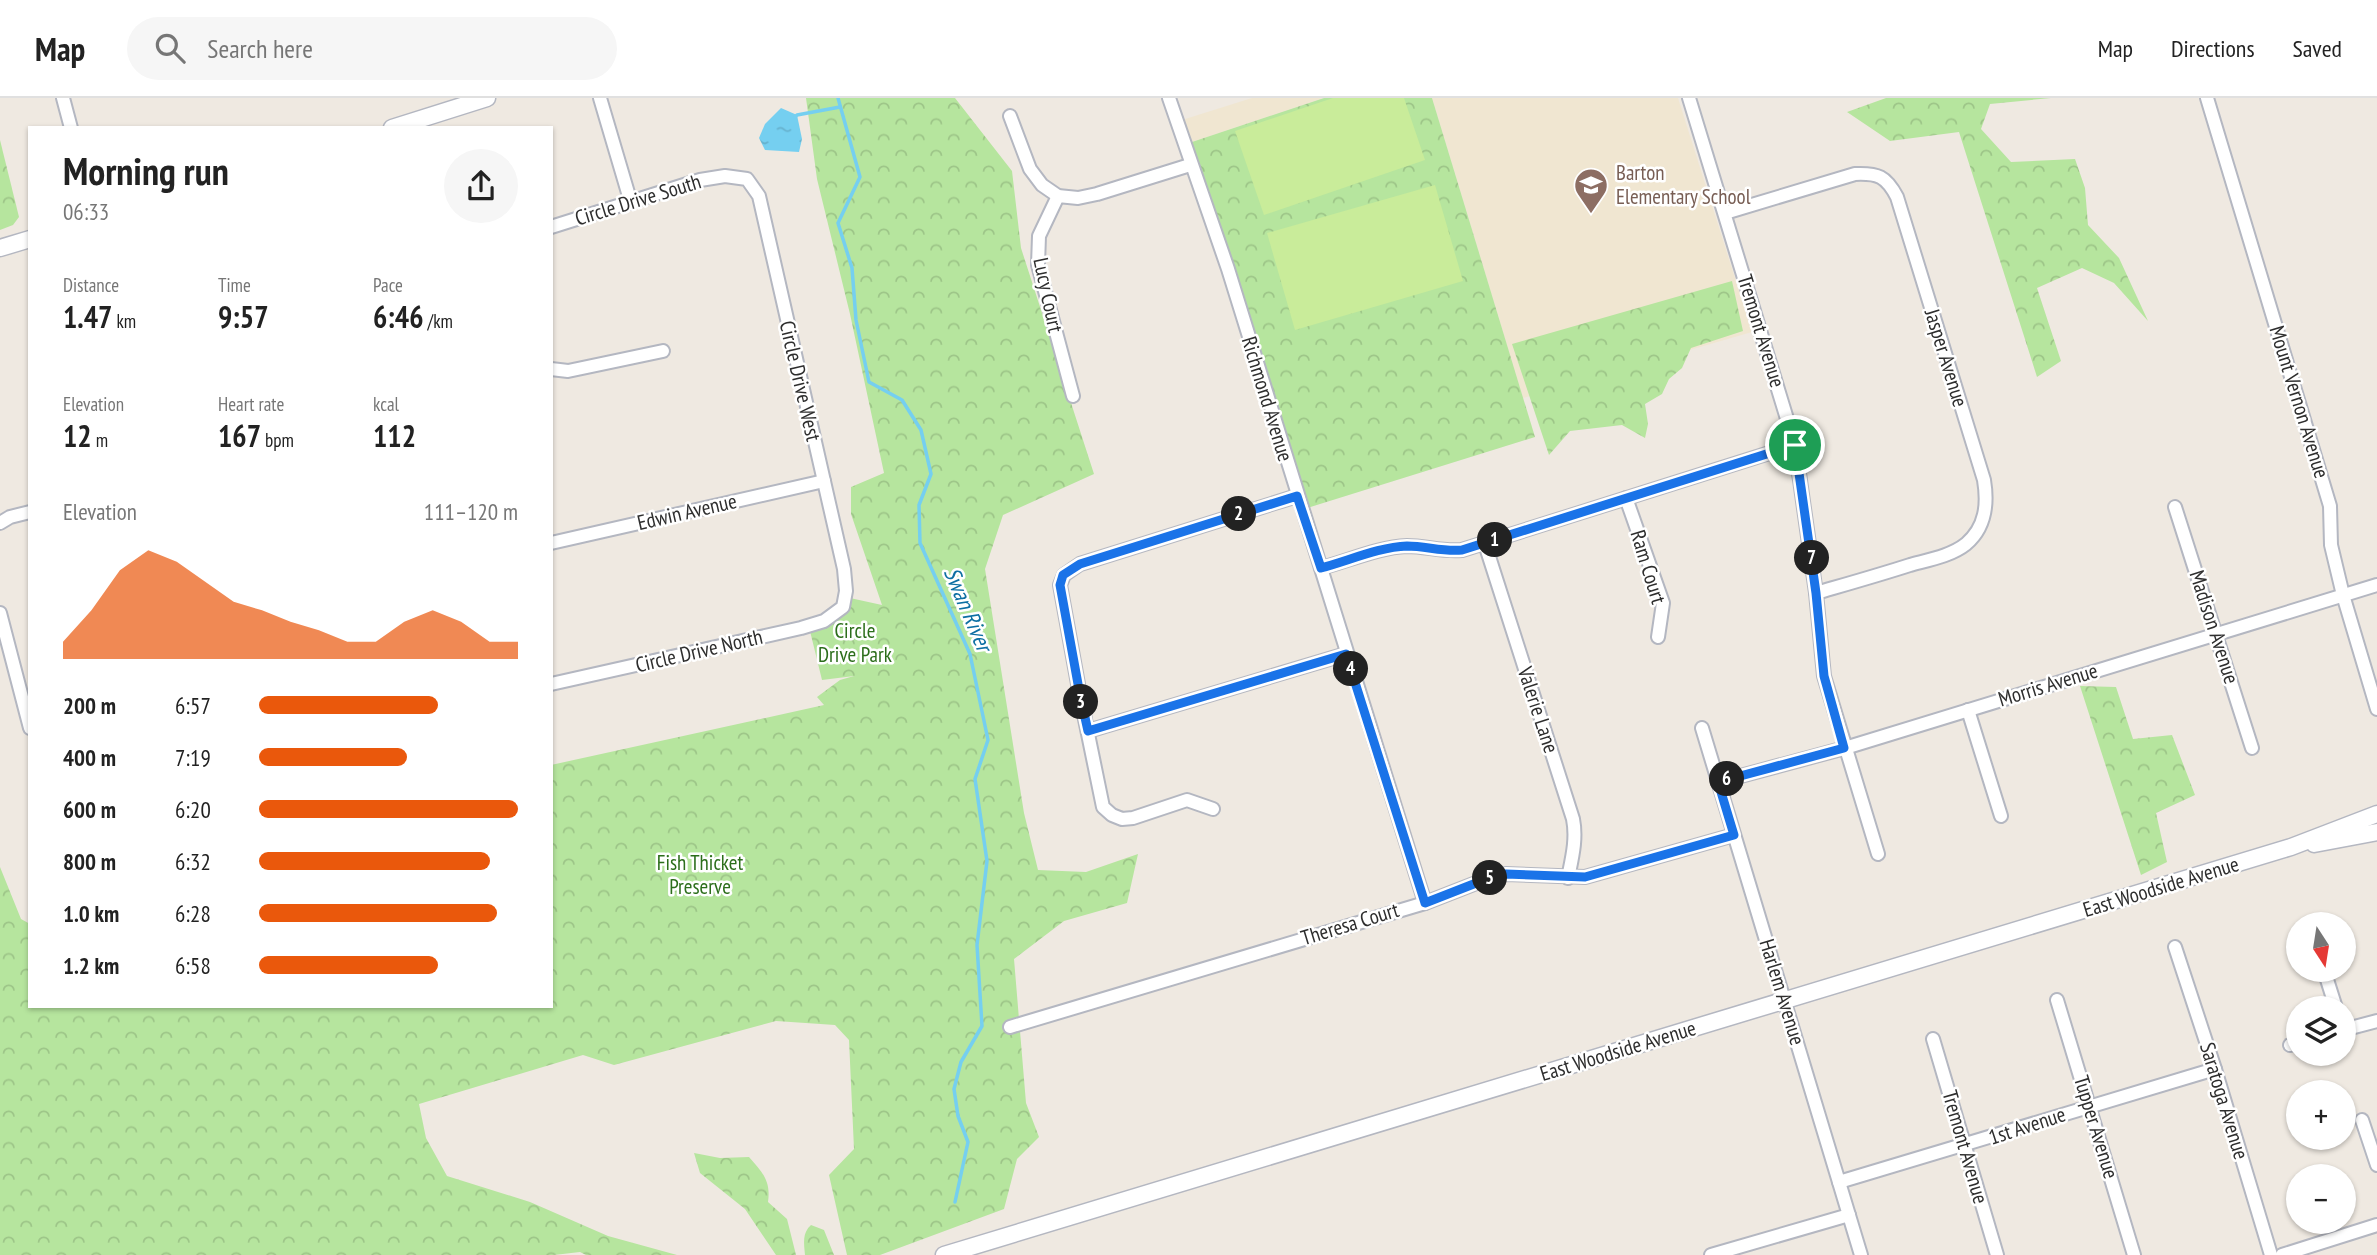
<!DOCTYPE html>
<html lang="en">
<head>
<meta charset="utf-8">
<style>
	body { margin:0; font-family:"PT Sans Narrow",sans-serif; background:#f6f6f6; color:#222; height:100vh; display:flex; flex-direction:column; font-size:26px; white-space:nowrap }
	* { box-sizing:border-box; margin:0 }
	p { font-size:23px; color:#767676 }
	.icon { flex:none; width:38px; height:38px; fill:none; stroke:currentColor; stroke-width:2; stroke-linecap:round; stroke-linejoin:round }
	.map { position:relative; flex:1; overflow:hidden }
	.drawer { position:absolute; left:28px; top:28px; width:525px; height:882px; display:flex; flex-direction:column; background:#fff; border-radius:0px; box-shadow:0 2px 5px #0004 }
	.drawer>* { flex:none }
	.needle { width:46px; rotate:168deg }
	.fabs { position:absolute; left:2286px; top:814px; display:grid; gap:14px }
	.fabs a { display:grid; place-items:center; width:70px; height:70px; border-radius:50%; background:#fff; box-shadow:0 2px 5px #0004; font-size:35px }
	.pin { position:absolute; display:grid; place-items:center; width:60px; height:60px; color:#fff; margin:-30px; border:4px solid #fff; border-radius:50%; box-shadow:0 2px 7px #0007 }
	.km { position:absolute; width:35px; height:35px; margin:-18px; border-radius:50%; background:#222; color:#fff; font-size:19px; line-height:35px; text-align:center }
	.round { display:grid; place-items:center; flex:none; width:74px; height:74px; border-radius:37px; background:#f6f6f6 }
	.headline { display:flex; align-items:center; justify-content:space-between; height:119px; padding:0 35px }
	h1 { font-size:38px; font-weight:700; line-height:52px }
	.stats { display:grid; grid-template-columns:repeat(3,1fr); gap:10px; height:119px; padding:7px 35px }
	.stats div { display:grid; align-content:center }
	.stats b { font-size:30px; font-weight:700 }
	.stats small { font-size:19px; font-weight:400 }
	.stats p { font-size:19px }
	.chart { height:196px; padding:14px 35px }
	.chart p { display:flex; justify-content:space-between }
	.chart svg { width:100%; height:126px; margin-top:7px; fill:#ea580c; opacity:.7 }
	ul { padding:0 35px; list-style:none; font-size:23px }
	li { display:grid; grid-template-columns:112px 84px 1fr; align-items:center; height:52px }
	li i { height:18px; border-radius:9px; background:#ea580c }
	header { display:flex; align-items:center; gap:42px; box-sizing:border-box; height:98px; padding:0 35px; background:#fff; border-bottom:2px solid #e0e0e0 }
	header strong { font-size:33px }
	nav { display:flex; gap:38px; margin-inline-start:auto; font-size:24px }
	.search { width:490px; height:63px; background:#f6f6f6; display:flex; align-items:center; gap:18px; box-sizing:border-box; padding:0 24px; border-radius:38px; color:#767676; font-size:26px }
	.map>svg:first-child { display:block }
	.education { fill:#f0e6d1 }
	.forest { fill:url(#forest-crowns) }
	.pitch { fill:#c9ec9a }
	.water { fill:url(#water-ripples) }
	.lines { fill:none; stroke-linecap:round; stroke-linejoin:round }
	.stream { stroke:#75cff0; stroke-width:3.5 }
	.street-casing { stroke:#b4b7c1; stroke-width:16 }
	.secondary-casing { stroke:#b4b7c1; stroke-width:19 }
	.street { stroke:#fff; stroke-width:12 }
	.secondary { stroke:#fff; stroke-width:16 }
	.route-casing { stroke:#fff; stroke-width:14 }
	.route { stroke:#1a73e8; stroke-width:9 }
	.labels { text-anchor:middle; stroke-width:5; stroke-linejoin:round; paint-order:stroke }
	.education-label { font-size:21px; fill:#785e54; stroke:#fff; text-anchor:start }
	.street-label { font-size:21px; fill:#2e2e2e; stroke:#fff }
	.park-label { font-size:21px; fill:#2c6e1b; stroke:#fff }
	.water-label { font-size:23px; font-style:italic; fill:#0d6fa3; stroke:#fff }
</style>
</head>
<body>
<header>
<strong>Map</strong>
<div class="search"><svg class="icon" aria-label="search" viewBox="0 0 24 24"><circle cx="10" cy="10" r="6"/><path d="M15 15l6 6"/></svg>Search here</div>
<nav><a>Map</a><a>Directions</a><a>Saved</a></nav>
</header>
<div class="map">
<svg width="2377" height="1157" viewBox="0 0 2377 1157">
	<defs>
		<pattern id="forest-crowns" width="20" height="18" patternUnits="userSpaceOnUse" patternTransform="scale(1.75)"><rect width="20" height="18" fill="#b6e59e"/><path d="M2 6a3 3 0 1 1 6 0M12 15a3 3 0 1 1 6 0" fill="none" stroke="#9dc588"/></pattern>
		<pattern id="water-ripples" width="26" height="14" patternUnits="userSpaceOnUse" patternTransform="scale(1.75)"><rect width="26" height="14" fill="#75cff0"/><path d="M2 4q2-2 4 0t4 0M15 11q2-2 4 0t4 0" fill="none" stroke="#66b2ce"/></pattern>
	</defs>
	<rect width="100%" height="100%" fill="#efe9e1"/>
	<g class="education">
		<path d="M1252 0H1324L1189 45 1182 22Z"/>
		<path d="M1432 0H1678L1752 234 1523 300Z"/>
	</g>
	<g class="forest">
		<path d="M806 0H955L1012 73 1021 150 1094 376 1003 417 985 471 1024 715 1038 772 1086 774 1138 756 1127 805 1064 823 1014 861 1026 1005 1039 1039 1017 1061 1004 1111 880 1157H847L829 1077 854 1051 849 942 835 927 776 923 614 967 583 957 419 1006 426 1040 447 1078 530 1104 608 1138 677 1157H586L580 1154 554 1157H0V769L21 821 30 826V908H551V667L824 607 817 599 840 582 854 578 822 582 810 533 850 500 882 507 851 416V389L884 375 850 216 817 81Z"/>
		<path d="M1324 0H1432L1535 339 1304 411 1189 45Z"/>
		<path d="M1886 0H2051L1990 6 1981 31 2011 64 2075 61 2085 90 2088 127 2119 160 2148 223 2114 185 2082 170 2037 190 2061 263 2037 279 1959 34 1890 43 1847 14Z"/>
		<path d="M0 42 19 119 13 127 0 132Z"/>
		<path d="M1732 183 1743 233 1691 250 1682 270 1669 281 1662 296 1645 306 1648 326 1645 340 1622 327 1570 333 1549 357 1512 246Z"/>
		<path d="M2080 588 2116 589 2133 641 2172 637 2195 697 2156 715 2167 764 2141 777Z"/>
		<path d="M694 1055 720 1060 749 1059C763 1075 771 1083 768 1104L787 1121 796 1157H776L745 1111 700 1075Z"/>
		<path d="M811 1127 824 1132 834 1157H805C804 1145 802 1135 811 1127Z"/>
	</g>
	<g class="pitch">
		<path d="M1333 0H1404L1425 62 1264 117 1235 33Z"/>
		<path d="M1435 87 1463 183 1295 232 1267 135Z"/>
	</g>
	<path class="water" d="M781 10 797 17 802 41 799 54 765 52 759 40 765 26Z"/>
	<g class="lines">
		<g class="stream">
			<path d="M838 0 860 79 838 125 852 170 856 222 869 284 902 302 921 332 931 376 919 407 920 445 970 556 988 642 975 681 987 763 977 847 982 928 961 964 954 991 958 1018 968 1044 955 1104"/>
			<path d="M795 19 797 17 840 9"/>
		</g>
		<g class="street-casing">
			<g id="street">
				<path d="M63 0 71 30"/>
				<path d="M600 0 631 105"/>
				<path d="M1169 0 1228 171 1425 805"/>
				<path d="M1689 0 1795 347 1816 495 1824 578 1878 756"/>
				<path d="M2207 0 2330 408 2331 447 2343 497 2377 611"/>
				<path d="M1010 18 1030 71 1042 87 1058 98 1078 100 1097 96 1190 67"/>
				<path d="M1058 98 1039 138 1038 167 1073 298"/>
				<path d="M1725 115 1855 76C1878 75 1886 78 1897 99L1984 382C1988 406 1986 429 1966 446 1951 458 1928 462 1910 467 1879 477 1847 486 1816 495"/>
				<path d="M551 129 700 82 725 78 747 81 759 98 844 471 846 493 843 509 824 523 801 530 551 586"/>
				<path d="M551 271 568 273 663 253"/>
				<path d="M1626 400 1663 505 1658 539"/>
				<path d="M2175 409 2252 650"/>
				<path d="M0 425 10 419 30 414"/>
				<path d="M551 445 824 383"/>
				<path d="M1485 446 1573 721C1577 741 1572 760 1568 780"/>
				<path d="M1321 470C1348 463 1379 449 1407 448 1426 448 1442 454 1462 452L1795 347"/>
				<path d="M0 515 30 630"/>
				<path d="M1968 612 2001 718"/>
				<path d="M1702 630 1861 1157"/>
				<path d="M1088 633 1346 556"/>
				<path d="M1718 684 1845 650 2377 487"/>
				<path d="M1213 711 1187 702 1133 720 1122 721 1112 717 1103 709 1080 597 1060 487 1064 477 1080 466 1297 398"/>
				<path d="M2175 849 2215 971 2271 1157"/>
				<path d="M2324 872 2336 910"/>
				<path d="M2057 902 2134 1157"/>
				<path d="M1010 929 1425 805 1489 780 1506 776 1585 779 1734 737"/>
				<path d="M2343 932 2377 923"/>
				<path d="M1933 941 1997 1157"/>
				<path d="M2290 947 2298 945"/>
				<path d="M2362 1022 2377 1067"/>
				<path d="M1839 1084 2215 971"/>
				<path d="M1711 1157 1849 1117"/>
				<path d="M2282 1157 2377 1127"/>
			</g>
		</g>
		<g class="secondary-casing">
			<g id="secondary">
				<path d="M392 30 487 0"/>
				<path d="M0 150 30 141"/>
				<path d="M2314 746 2377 734"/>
				<path d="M944 1157 2291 749 2377 716"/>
			</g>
		</g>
		<use href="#street" class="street"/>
		<use href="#secondary" class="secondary"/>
	</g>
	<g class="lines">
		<g class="route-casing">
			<path id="route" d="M1795 347 1816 495 1824 578 1844 650 1718 684 1734 737 1585 779 1506 776 1489 780 1425 805 1346 556 1088 633 1080 597 1060 487 1063 477 1080 466 1297 398 1321 470C1348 463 1379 449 1407 448 1426 448 1443 454 1462 452Z"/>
		</g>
		<use href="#route" class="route"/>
	</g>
	<defs>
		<g id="school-pin" transform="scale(1.75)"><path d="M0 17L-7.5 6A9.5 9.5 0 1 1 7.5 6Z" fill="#8d6e63" stroke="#fff"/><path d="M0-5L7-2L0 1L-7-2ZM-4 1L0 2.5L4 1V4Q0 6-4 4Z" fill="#fff"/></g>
	</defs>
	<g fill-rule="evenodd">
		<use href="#school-pin" x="1591" y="87"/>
	</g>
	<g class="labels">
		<g class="education-label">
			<text x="1616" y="82">Barton<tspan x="1616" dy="24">Elementary School</tspan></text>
		</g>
		<g class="street-label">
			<text transform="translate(638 102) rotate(-17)" y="7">Circle Drive South</text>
			<text transform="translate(1048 197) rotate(78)" y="7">Lucy Court</text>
			<text transform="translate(1761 233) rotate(73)" y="7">Tremont Avenue</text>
			<text transform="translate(1946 260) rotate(73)" y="7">Jasper Avenue</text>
			<text transform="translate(800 283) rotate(77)" y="7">Circle Drive West</text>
			<text transform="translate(1267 301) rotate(73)" y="7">Richmond Avenue</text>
			<text transform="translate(2299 304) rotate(73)" y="7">Mount Vernon Avenue</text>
			<text transform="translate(687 414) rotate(-13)" y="7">Edwin Avenue</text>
			<text transform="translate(1648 469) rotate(73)" y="7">Ram Court</text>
			<text transform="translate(2214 529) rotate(72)" y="7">Madison Avenue</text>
			<text transform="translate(699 553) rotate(-13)" y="7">Circle Drive North</text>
			<text transform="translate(2048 587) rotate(-17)" y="7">Morris Avenue</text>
			<text transform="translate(1538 612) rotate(72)" y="7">Valerie Lane</text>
			<text transform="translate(2161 789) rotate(-17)" y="7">East Woodside Avenue</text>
			<text transform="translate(1350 826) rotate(-17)" y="7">Theresa Court</text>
			<text transform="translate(1782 894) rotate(73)" y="7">Harlem Avenue</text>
			<text transform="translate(1618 953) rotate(-17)" y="7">East Woodside Avenue</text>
			<text transform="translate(2224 1003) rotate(73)" y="7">Saratoga Avenue</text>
			<text transform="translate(2027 1028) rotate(-18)" y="7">1st Avenue</text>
			<text transform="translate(2096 1029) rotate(73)" y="7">Tupper Avenue</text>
			<text transform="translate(1965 1049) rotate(74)" y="7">Tremont Avenue</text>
		</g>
		<g class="park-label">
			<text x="855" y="540">Circle<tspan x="855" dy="24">Drive Park</tspan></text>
			<text x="700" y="772">Fish Thicket<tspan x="700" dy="24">Preserve</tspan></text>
		</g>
		<g class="water-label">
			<text transform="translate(968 511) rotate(67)" y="8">Swan River</text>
		</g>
	</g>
</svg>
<div class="fabs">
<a><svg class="needle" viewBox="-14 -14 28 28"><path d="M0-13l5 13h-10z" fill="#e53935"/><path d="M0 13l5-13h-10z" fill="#767676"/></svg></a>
<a><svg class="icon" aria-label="layers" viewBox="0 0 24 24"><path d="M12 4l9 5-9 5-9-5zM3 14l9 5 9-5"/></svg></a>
<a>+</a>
<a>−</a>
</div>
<div class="pin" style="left:1795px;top:347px;background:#1e9e55"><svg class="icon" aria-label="arrive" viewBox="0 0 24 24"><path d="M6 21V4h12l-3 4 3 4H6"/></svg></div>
<b class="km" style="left:1495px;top:442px">1</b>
<b class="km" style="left:1239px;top:416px">2</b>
<b class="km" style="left:1081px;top:604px">3</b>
<b class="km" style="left:1351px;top:571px">4</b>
<b class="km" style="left:1490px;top:780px">5</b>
<b class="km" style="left:1727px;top:681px">6</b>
<b class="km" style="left:1812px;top:460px">7</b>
<section class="drawer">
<div class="headline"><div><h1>Morning run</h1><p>06:33</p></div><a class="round"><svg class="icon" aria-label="share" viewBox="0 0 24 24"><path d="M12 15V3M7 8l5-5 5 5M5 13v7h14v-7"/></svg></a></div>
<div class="stats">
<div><p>Distance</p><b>1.47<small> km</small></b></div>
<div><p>Time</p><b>9:57</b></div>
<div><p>Pace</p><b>6:46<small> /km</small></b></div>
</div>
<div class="stats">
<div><p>Elevation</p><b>12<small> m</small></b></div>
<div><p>Heart rate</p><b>167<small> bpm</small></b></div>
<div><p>kcal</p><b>112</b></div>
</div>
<div class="chart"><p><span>Elevation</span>111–120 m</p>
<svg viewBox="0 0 160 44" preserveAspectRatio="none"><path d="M0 44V38L10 27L20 13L30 6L40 10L50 17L60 24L70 27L80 31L90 34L100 38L110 38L120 31L130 27L140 31L150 38L160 38V44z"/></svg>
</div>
<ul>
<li><b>200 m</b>6:57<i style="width:69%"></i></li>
<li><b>400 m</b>7:19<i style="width:57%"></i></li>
<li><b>600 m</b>6:20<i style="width:100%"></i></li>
<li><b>800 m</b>6:32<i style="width:89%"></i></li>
<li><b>1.0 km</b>6:28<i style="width:92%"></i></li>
<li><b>1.2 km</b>6:58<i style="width:69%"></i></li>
</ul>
</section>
</div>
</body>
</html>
